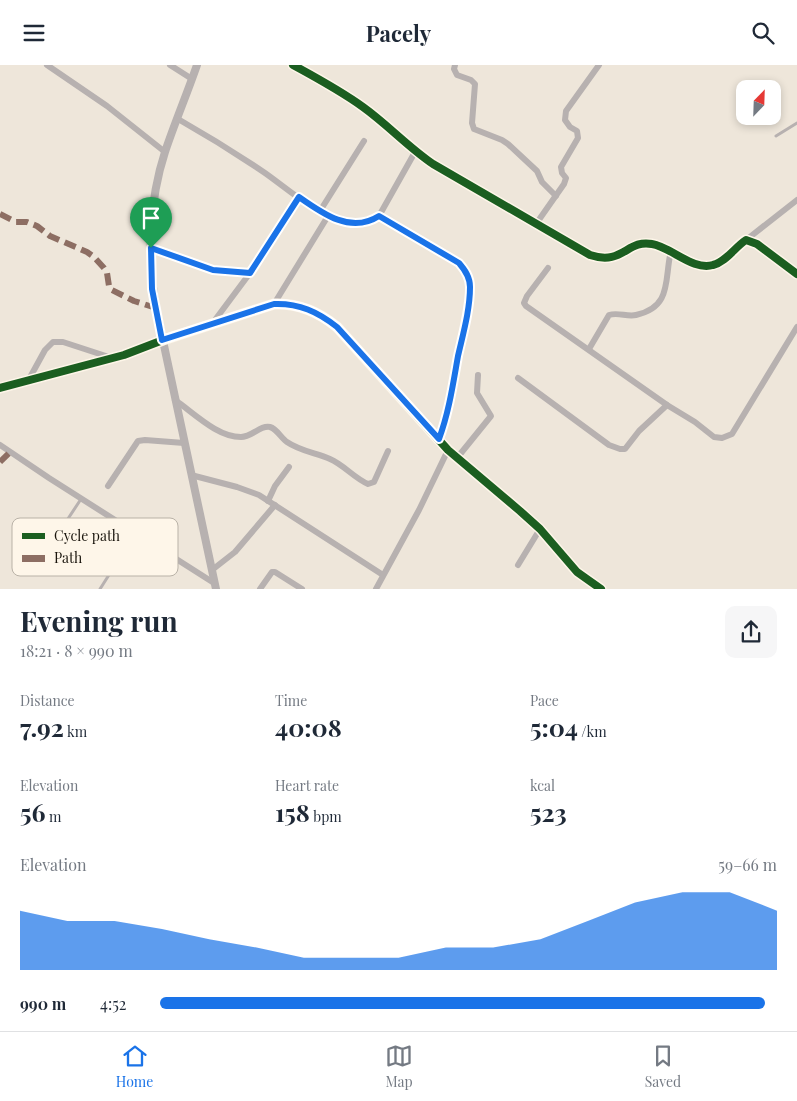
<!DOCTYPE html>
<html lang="en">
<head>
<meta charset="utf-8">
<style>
	body { margin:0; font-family:"Playfair Display",serif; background:#f6f6f7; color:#1f2937; height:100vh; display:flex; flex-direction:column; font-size:19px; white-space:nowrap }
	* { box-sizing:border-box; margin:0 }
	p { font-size:16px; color:#747a83 }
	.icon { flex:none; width:28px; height:28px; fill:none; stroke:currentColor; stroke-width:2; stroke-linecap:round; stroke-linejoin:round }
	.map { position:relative; height:524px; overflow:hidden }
	.sheet { display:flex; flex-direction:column; background:#fff; flex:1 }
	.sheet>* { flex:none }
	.needle { width:32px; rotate:23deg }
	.controls { position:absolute; left:736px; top:15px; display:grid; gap:10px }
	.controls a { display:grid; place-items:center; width:45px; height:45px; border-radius:10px; background:#fff; box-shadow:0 2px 8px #0003; font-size:25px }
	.pin { position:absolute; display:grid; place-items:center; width:42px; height:42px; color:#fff; margin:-51px -21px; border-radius:50% 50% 50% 0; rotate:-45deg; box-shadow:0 0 5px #0007 }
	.pin .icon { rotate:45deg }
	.round { display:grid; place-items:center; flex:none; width:52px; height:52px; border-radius:10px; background:#f6f6f7 }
	.head { display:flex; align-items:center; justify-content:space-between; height:85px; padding:0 20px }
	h1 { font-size:28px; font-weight:700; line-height:38px }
	.stats { display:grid; grid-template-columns:repeat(3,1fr); gap:8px; height:85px; padding:5px 20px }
	.stats div { display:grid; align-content:center }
	.stats b { font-size:25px; font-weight:700 }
	.stats small { font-size:14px; font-weight:400 }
	.stats p { font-size:14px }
	.chart { height:140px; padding:10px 20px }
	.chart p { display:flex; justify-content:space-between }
	.chart svg { width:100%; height:90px; margin-top:5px; fill:#1a73e8; opacity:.7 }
	ul { padding:0 20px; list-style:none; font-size:16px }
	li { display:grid; grid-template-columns:80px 60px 1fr; align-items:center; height:38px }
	li i { height:12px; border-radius:6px; background:#1a73e8 }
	header { display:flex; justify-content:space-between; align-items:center; height:65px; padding:0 20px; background:#fff; font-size:22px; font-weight:700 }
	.tab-bar { display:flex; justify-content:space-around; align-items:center; height:70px; border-top:1px solid #e0e1e3; background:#fff; font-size:14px; color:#747a83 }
	.tab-bar a { display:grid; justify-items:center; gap:2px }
	.tab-bar .current { color:#1a73e8 }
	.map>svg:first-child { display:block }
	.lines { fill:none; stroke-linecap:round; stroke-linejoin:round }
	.service { stroke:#b7b1b0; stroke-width:3 }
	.minor { stroke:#b7b1b0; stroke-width:6 }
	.tertiary { stroke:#b7b1b0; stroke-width:8 }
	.quiet { stroke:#8d6e63; stroke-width:6; stroke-dasharray:12 6; stroke-linecap:butt }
	.cycleway-casing { stroke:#fef6e9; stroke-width:11 }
	.cycleway { stroke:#1b5e20; stroke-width:8 }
	.route-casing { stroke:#fff; stroke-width:10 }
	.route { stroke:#1a73e8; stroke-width:6 }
	.key { fill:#fef6e9; stroke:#b9b2a7; stroke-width:1 }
	.key-label { font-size:14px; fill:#19140c }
</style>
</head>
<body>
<header><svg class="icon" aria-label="menu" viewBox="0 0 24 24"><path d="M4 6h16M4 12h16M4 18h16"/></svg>Pacely<svg class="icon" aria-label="search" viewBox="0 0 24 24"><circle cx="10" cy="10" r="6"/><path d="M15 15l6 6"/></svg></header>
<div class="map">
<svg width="797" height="524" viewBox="0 0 797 524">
	<rect width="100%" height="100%" fill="#eee6da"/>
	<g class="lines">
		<g class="service">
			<path d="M776 71 797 58"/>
			<path d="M21 456 48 474 54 475 81 434"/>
			<path d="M100 524 135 469"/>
		</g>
		<g class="minor">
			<path d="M47 0 107 41 165 87"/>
			<path d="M170 0 192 14"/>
			<path d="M293 0C317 13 341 26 363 42 388 60 408 82 433 99L590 190C623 201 627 174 652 179 671 182 693 206 713 200 726 197 735 182 746 175L757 179 797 209"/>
			<path d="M455 0 454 4 457 10 471 15 475 19 472 58 474 64 502 75 508 79 537 106 542 117 556 131"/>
			<path d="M178 54C208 71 237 89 265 108 289 125 314 148 343 156 356 160 368 158 379 151"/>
			<path d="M415 87 379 151 459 198 468 212 470 221 468 246 448 348 439 374"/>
			<path d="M320 146 364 76"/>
			<path d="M536 159 564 119 566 113 562 108 561 102 578 73 577 66 570 62 565 55 566 46 599 0"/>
			<path d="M746 175 797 135"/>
			<path d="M151 183 213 205 250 208"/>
			<path d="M548 203 527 231 524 238 526 241 667 340 695 357 714 372 722 373 732 369 797 262"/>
			<path d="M274 239 328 151"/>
			<path d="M212 259 250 208 299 132"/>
			<path d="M589 284 609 250C618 247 627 252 636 250 673 242 664 213 671 186"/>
			<path d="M518 313 609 380 620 384H625L639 366 667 340"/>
			<path d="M28 316 45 285 53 277H63L112 293"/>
			<path d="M175 335C194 348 217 372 241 372 252 372 260 360 270 362 277 364 281 373 287 377 300 386 316 388 330 394 344 400 354 413 368 419L374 417 388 386"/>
			<path d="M0 380 49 413 214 518"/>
			<path d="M457 393 491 351 477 328 478 310"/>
			<path d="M191 410 237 422 259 430 383 510"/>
			<path d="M108 421 138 376 145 375 184 378"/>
			<path d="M268 436 275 421 289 402"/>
			<path d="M518 500 540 464"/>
			<path d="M212 505 235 487 275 440"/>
			<path d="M260 524 272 507H275L302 524"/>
			<path d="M376 524 419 445 448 385"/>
		</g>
		<g class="tertiary">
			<path d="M197 0C187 29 175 57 165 87 149 136 147 192 156 243L216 524"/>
			<path d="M0 323 124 290 163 275 274 239C299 238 319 247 337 262L448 385 520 446 540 464 577 507 601 524"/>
		</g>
		<g class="quiet">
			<path d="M0 149 16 157H27L37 161 50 171 87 187 94 192 104 203 107 208 109 221 112 225 134 236 156 243"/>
			<path d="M0 397 10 387"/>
		</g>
		<g class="cycleway-casing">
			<g id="cycleway">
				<path d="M293 0C317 13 341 26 363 42 388 60 408 82 433 99L590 190C623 201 627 174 652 179 671 182 693 206 713 200 726 197 735 182 746 175L757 179 797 209"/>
				<path d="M0 323 124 290 163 275 274 239C299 238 319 247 337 262L448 385 520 446 540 464 577 507 601 524"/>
			</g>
		</g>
		<use href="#cycleway" class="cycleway"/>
	</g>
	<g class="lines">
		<g class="route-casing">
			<path id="route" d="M299 132C323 149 351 169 379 151L459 198C465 205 470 212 470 222 470 245 463 269 458 291 453 319 449 347 439 374L337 262C318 247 299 238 274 239L162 275 152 224 151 183 213 205 250 208Z"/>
		</g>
		<use href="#route" class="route"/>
	</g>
	<rect x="12" y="453" width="166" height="58" rx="8" class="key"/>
	<rect x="22" y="468" width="23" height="6" fill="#1b5e20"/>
	<rect x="22" y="490" width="23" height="7" fill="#8d6e63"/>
	<g class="key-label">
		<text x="54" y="476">Cycle path</text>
		<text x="54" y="498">Path</text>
	</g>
</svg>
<div class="controls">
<a><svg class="needle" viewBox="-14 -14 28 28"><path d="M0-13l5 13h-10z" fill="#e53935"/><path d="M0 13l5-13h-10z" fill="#747a83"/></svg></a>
</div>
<div class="pin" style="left:151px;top:183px;background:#1e9e55"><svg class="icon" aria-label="arrive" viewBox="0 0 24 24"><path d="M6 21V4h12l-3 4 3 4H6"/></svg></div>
</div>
<section class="sheet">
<div class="head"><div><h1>Evening run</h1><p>18:21 · 8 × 990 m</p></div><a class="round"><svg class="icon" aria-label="share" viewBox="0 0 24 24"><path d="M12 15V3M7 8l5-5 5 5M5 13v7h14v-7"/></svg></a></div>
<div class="stats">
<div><p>Distance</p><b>7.92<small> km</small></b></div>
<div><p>Time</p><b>40:08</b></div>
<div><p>Pace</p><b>5:04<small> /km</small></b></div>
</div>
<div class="stats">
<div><p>Elevation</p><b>56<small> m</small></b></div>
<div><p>Heart rate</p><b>158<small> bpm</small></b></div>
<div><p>kcal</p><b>523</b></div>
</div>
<div class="chart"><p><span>Elevation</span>59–66 m</p>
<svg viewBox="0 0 160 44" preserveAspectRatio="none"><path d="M0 44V15L10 20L20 20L30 24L40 29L50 33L60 38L70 38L80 38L90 33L100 33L110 29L120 20L130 11L140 6L150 6L160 15V44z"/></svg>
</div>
<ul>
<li><b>990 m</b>4:52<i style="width:98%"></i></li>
</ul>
</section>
<nav class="tab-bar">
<a class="current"><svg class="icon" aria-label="home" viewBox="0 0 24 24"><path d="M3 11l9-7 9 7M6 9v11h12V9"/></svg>Home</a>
<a><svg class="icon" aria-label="map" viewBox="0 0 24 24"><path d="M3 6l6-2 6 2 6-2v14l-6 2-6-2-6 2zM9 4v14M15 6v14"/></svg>Map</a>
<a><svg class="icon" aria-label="saved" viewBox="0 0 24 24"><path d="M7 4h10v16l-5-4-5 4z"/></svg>Saved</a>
</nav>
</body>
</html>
